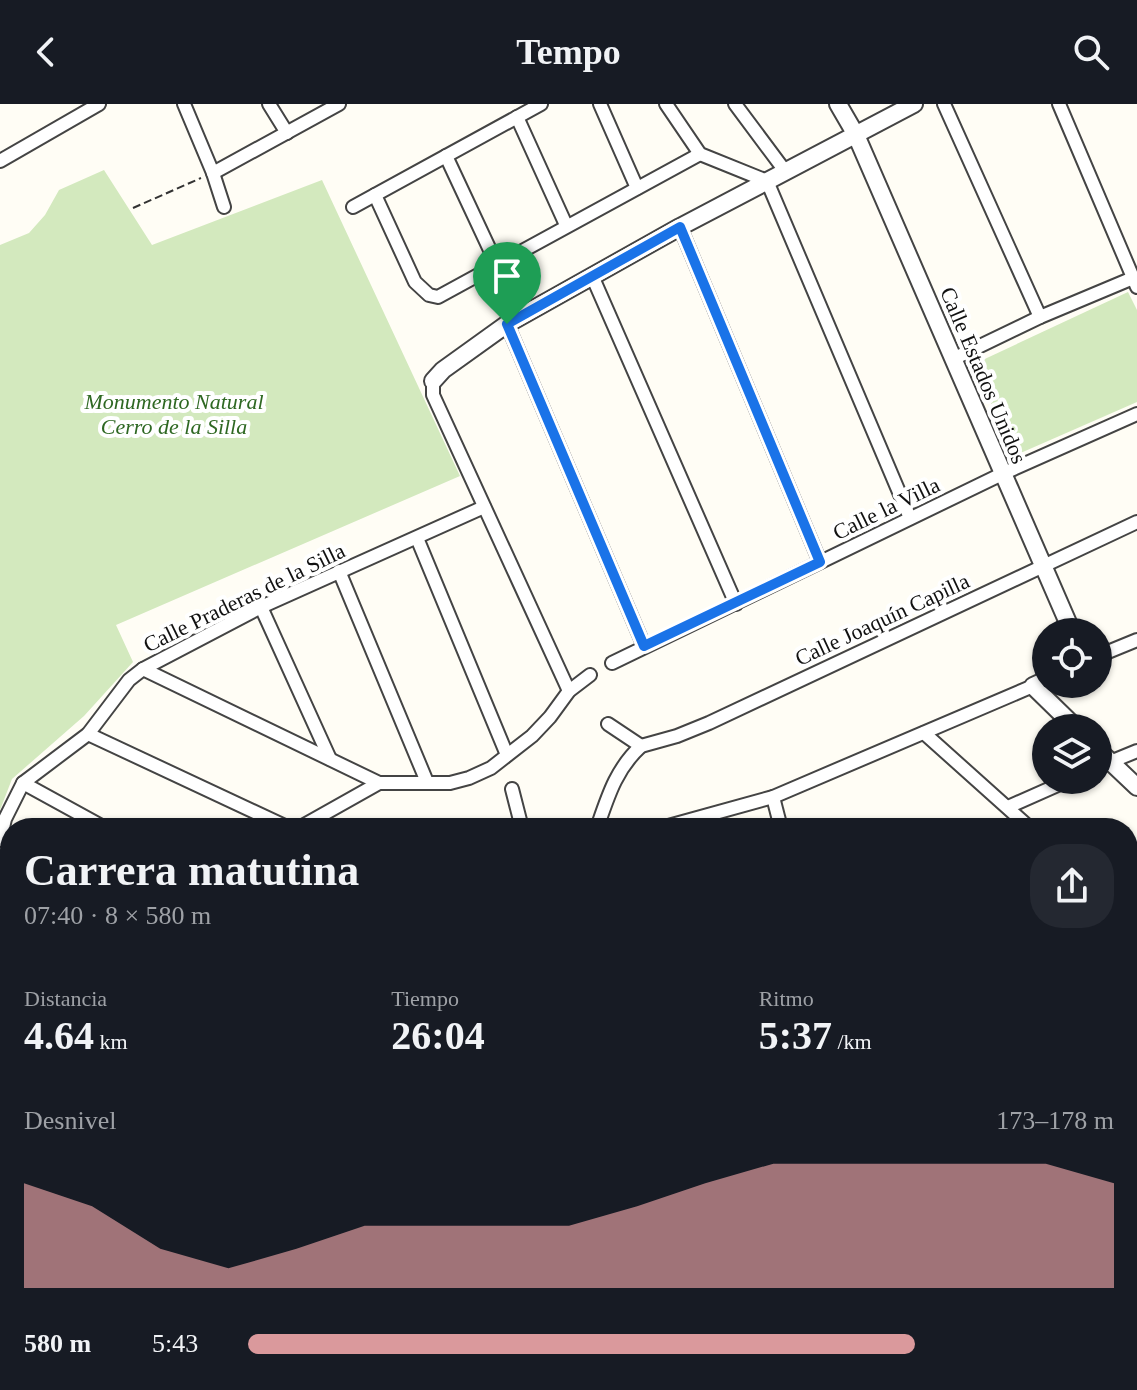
<!DOCTYPE html>
<html lang="es">
<head>
<meta charset="utf-8">
<style>
	body { margin:0; font-family:"Times New Roman",serif; background:#242831; color:#f1f3f6; height:100vh; display:flex; flex-direction:column; font-size:30px; white-space:nowrap }
	* { box-sizing:border-box; margin:0 }
	p { font-size:26px; color:#9ea1a6 }
	.icon { flex:none; width:44px; height:44px; fill:none; stroke:currentColor; stroke-width:2; stroke-linecap:round; stroke-linejoin:round }
	.map { position:relative; flex:1; overflow:hidden }
	.sheet { position:absolute; left:0px; top:714px; width:1138px; height:572px; display:flex; flex-direction:column; background:#171b24; border-radius:32px 32px 0 0; box-shadow:0 2px 6px #0004 }
	.sheet>* { flex:none }
	.fabs { position:absolute; left:1032px; top:514px; display:grid; gap:16px }
	.fabs a { display:grid; place-items:center; width:80px; height:80px; border-radius:50%; background:#171b24; box-shadow:0 2px 6px #0004; font-size:40px }
	.pin { position:absolute; display:grid; place-items:center; width:68px; height:68px; color:#fff; margin:-82px -34px; border-radius:50% 50% 50% 0; rotate:-45deg; box-shadow:0 0 8px #0007 }
	.pin .icon { rotate:45deg }
	.round { display:grid; place-items:center; flex:none; width:84px; height:84px; border-radius:32px; background:#242831 }
	.summary { display:flex; align-items:center; justify-content:space-between; height:136px; padding:0 24px }
	h1 { font-size:44px; font-weight:800; line-height:60px }
	.metrics { display:grid; grid-template-columns:repeat(3,1fr); gap:12px; height:136px; padding:8px 24px }
	.metrics div { display:grid; align-content:center }
	.metrics b { font-size:40px; font-weight:800 }
	.metrics small { font-size:22px; font-weight:400 }
	.metrics p { font-size:22px }
	.chart { height:224px; padding:16px 24px }
	.chart p { display:flex; justify-content:space-between }
	.chart svg { width:100%; height:144px; margin-top:8px; fill:#da999c; opacity:.7 }
	ul { padding:0 24px; list-style:none; font-size:26px }
	li { display:grid; grid-template-columns:128px 96px 1fr; align-items:center; height:60px }
	li i { height:20px; border-radius:10px; background:#da999c }
	header { display:flex; justify-content:space-between; align-items:center; height:104px; padding:0 24px; background:#171b24; font-size:36px; font-weight:800 }
	.map>svg:first-child { display:block }
	.green { fill:#d3e9be }
	.lines { fill:none; stroke-linecap:round; stroke-linejoin:round }
	.stream { stroke:#4491ca; stroke-width:4 }
	.minor-casing { stroke:#444; stroke-width:16 }
	.tertiary-casing { stroke:#444; stroke-width:20 }
	.path { stroke:#333; stroke-width:2; stroke-dasharray:8 4; stroke-linecap:butt }
	.minor { stroke:#fff; stroke-width:12 }
	.tertiary { stroke:#fff; stroke-width:16 }
	.route-casing { stroke:#fff; stroke-width:16 }
	.route { stroke:#1a73e8; stroke-width:10 }
	.labels { text-anchor:middle; stroke-width:8; stroke-linejoin:round; paint-order:stroke }
	.street-label { font-size:22px; fill:#111; stroke:#fff }
	.park-label { font-size:22px; font-style:italic; fill:#2e6822; stroke:#fff }
</style>
</head>
<body>
<header><svg class="icon" aria-label="back" viewBox="0 0 24 24"><path d="M15 5l-7 7 7 7"/></svg>Tempo<svg class="icon" aria-label="search" viewBox="0 0 24 24"><circle cx="10" cy="10" r="6"/><path d="M15 15l6 6"/></svg></header>
<div class="map">
<svg width="1137" height="1286" viewBox="0 0 1137 1286">
	<rect width="100%" height="100%" fill="#fffdf5"/>
	<g class="green">
		<path d="M104 66 152 141 322 76 460 372 116 521 133 558 84 612 12 675 0 706V141L29 129 45 111 59 86Z"/>
		<path d="M1128 188 1137 206V298L1014 352 974 260Z"/>
	</g>
	<g class="lines">
		<g class="stream">
			<path d="M0 1266 10 1264"/>
			<path d="M80 1276 128 1286"/>
		</g>
		<g class="minor-casing">
			<g id="minor">
				<path d="M184 0 213 69 224 103"/>
				<path d="M269 0 287 29"/>
				<path d="M600 0 637 84"/>
				<path d="M666 0 700 50 767 77 910 414"/>
				<path d="M735 0 785 67"/>
				<path d="M944 0 1040 213"/>
				<path d="M1059 0 1137 183"/>
				<path d="M517 13 566 121"/>
				<path d="M446 52 497 161"/>
				<path d="M0 57 99 0"/>
				<path d="M213 69 339 0"/>
				<path d="M375 91 415 178 429 191 438 193 700 50"/>
				<path d="M353 103 541 0"/>
				<path d="M680 123 820 458"/>
				<path d="M593 174 736 500"/>
				<path d="M507 220 644 542"/>
				<path d="M953 255 1040 213 1133 174"/>
				<path d="M433 277V291L569 587"/>
				<path d="M417 434 507 651"/>
				<path d="M339 467 427 678"/>
				<path d="M261 503 330 655"/>
				<path d="M1098 552 1137 536"/>
				<path d="M612 559 1002 370 1137 310"/>
				<path d="M143 565 379 679"/>
				<path d="M924 629 1030 724"/>
				<path d="M88 630 289 724"/>
				<path d="M641 642 677 632 709 619 1137 418"/>
				<path d="M1098 663 1137 647"/>
				<path d="M23 679 105 724"/>
				<path d="M512 685 522 724"/>
				<path d="M773 693 781 724"/>
				<path d="M1008 703 1069 676"/>
				<path d="M299 724 379 679H450L469 674 491 664 532 632 550 613 569 587 590 571"/>
				<path d="M597 724C608 692 616 665 641 642L608 620"/>
				<path d="M661 724 773 693 1033 582"/>
				<path d="M0 736 5 715 23 679 88 630 129 576 143 565 261 503 484 403"/>
				<path d="M0 766 10 775"/>
				<path d="M0 800 10 785"/>
				<path d="M1128 813 1137 821"/>
				<path d="M1128 867 1137 866"/>
				<path d="M1128 963 1137 960"/>
				<path d="M0 1004H10"/>
				<path d="M1128 1061 1137 1058"/>
				<path d="M0 1092 10 1093"/>
				<path d="M0 1195H10"/>
				<path d="M1128 1256 1137 1253"/>
				<path d="M283 1276 335 1286"/>
				<path d="M406 1276V1286"/>
				<path d="M631 1276V1286"/>
				<path d="M733 1276 735 1286"/>
				<path d="M817 1276 819 1286"/>
				<path d="M1022 1276 1025 1286"/>
				<path d="M1037 1286 1068 1276"/>
			</g>
		</g>
		<g class="tertiary-casing">
			<g id="tertiary">
				<path d="M838 0 856 31 1072 528"/>
				<path d="M433 277 443 266 507 220 680 123 914 0"/>
				<path d="M1046 576 1033 582 1076 624"/>
				<path d="M1098 646 1137 683"/>
			</g>
		</g>
		<path class="path" d="M133 104 201 74"/>
		<use href="#minor" class="minor"/>
		<use href="#tertiary" class="tertiary"/>
	</g>
	<g class="lines">
		<g class="route-casing">
			<path id="route" d="M680 123 820 458 644 542 507 220Z"/>
		</g>
		<use href="#route" class="route"/>
	</g>
	<g class="labels">
		<g class="street-label">
			<text transform="translate(984 271) rotate(67)" y="8">Calle Estados Unidos</text>
			<text transform="translate(886 404) rotate(-26)" y="8">Calle la Villa</text>
			<text transform="translate(244 493) rotate(-26)" y="8">Calle Praderas de la Silla</text>
			<text transform="translate(882 515) rotate(-25)" y="8">Calle Joaquín Capilla</text>
		</g>
		<g class="park-label">
			<text x="174" y="305">Monumento Natural<tspan x="174" dy="25">Cerro de la Silla</tspan></text>
		</g>
	</g>
</svg>
<div class="fabs">
<a><svg class="icon" aria-label="locate" viewBox="0 0 24 24"><circle cx="12" cy="12" r="6"/><path d="M12 2v4M12 18v4M2 12h4M18 12h4"/></svg></a>
<a><svg class="icon" aria-label="layers" viewBox="0 0 24 24"><path d="M12 4l9 5-9 5-9-5zM3 14l9 5 9-5"/></svg></a>
</div>
<div class="pin" style="left:507px;top:220px;background:#1e9e55"><svg class="icon" aria-label="arrive" viewBox="0 0 24 24"><path d="M6 21V4h12l-3 4 3 4H6"/></svg></div>
<section class="sheet">
<div class="summary"><div><h1>Carrera matutina</h1><p>07:40 · 8 × 580 m</p></div><a class="round"><svg class="icon" aria-label="share" viewBox="0 0 24 24"><path d="M12 15V3M7 8l5-5 5 5M5 13v7h14v-7"/></svg></a></div>
<div class="metrics">
<div><p>Distancia</p><b>4.64<small> km</small></b></div>
<div><p>Tiempo</p><b>26:04</b></div>
<div><p>Ritmo</p><b>5:37<small> /km</small></b></div>
</div>
<div class="chart"><p><span>Desnivel</span>173–178 m</p>
<svg viewBox="0 0 160 44" preserveAspectRatio="none"><path d="M0 44V12L10 19L20 32L30 38L40 32L50 25L60 25L70 25L80 25L90 19L100 12L110 6L120 6L130 6L140 6L150 6L160 12V44z"/></svg>
</div>
<ul>
<li><b>580 m</b>5:43<i style="width:77%"></i></li>
</ul>
</section>
</div>
</body>
</html>
